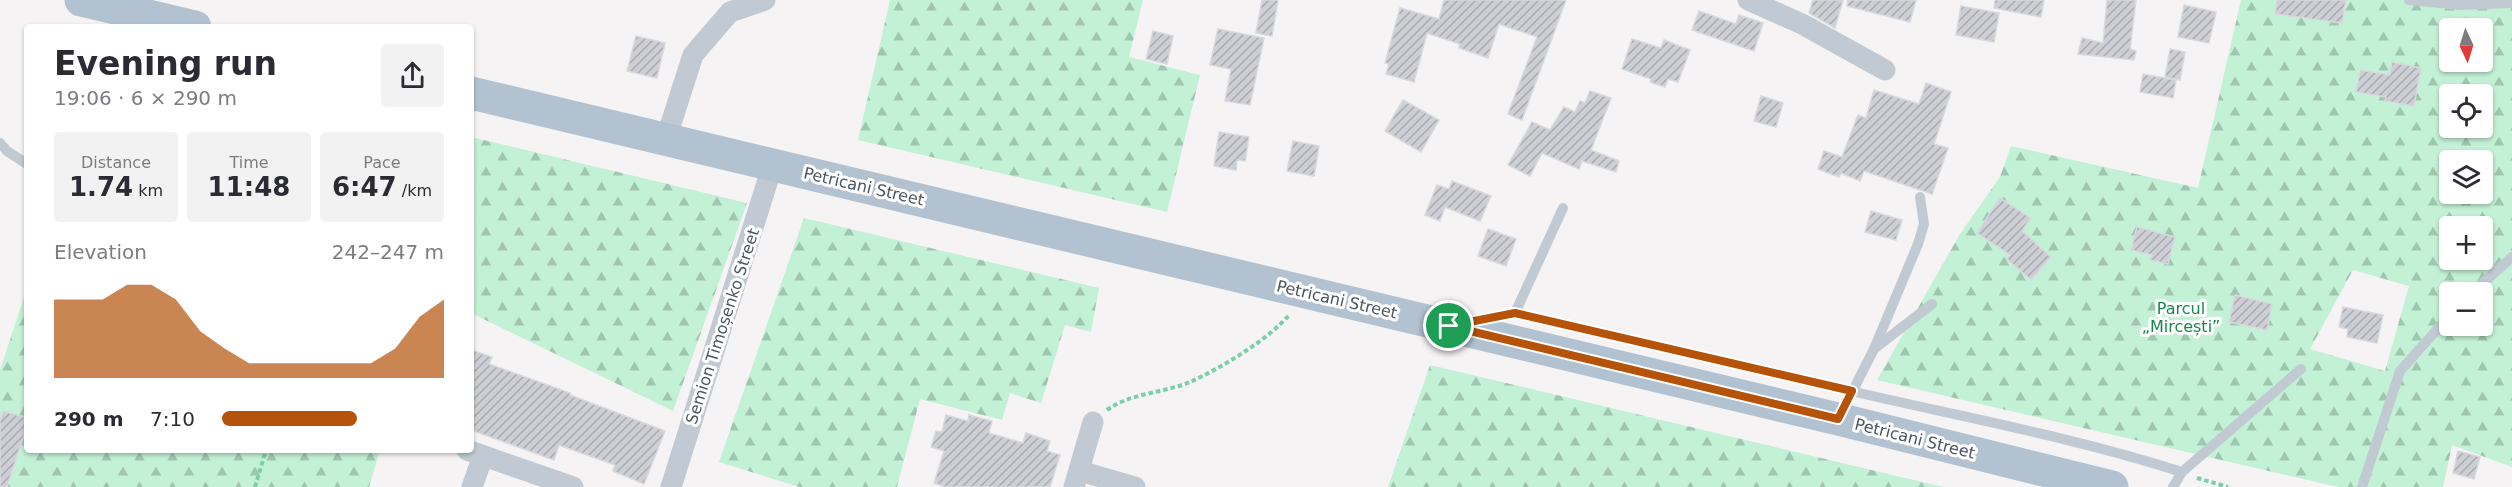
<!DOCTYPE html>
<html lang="en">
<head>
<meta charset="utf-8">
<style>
	body { margin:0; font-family:"DejaVu Sans",sans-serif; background:#f2f2f3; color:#2b2b33; height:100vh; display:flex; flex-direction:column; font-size:22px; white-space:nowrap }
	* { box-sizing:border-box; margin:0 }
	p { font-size:20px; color:#7c7c81 }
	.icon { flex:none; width:33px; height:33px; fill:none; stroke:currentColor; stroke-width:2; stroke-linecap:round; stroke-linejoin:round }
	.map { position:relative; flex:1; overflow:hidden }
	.drawer { position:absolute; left:24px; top:24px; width:450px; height:429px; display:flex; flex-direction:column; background:#fff; border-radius:6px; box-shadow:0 2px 4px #0004 }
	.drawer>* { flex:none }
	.needle { width:39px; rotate:176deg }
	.buttons { position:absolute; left:2439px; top:18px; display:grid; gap:12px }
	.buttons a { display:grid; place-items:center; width:54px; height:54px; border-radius:6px; background:#fff; box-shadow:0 2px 4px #0004; font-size:30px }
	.pin { position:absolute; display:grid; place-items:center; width:51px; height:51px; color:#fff; margin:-26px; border:3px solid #fff; border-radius:50%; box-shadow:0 2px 6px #0007 }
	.round { display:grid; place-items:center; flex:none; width:63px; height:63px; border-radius:6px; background:#f2f2f3 }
	.head { display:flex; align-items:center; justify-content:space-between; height:102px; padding:0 30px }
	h1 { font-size:33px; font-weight:800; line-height:45px }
	.metrics { display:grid; grid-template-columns:repeat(3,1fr); gap:9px; height:102px; padding:6px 30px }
	.metrics div { display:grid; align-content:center; border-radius:6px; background:#f2f2f3; text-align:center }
	.metrics b { font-size:26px; font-weight:800 }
	.metrics small { font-size:16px; font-weight:400 }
	.metrics p { font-size:16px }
	.chart { height:168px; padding:12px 30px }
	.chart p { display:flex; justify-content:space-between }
	.chart svg { width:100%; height:108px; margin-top:6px; fill:#b45309; opacity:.7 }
	ul { padding:0 30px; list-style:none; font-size:20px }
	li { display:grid; grid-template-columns:96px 72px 1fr; align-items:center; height:45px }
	li i { height:15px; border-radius:8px; background:#b45309 }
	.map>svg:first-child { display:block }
	.forest { fill:url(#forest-firs); fill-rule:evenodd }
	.building { fill:url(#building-hatch); stroke:#d7d9de; stroke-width:1.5 }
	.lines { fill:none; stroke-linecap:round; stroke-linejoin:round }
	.path { stroke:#7ad0a6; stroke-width:4; stroke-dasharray:4.5 3; stroke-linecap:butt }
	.service { stroke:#c1cad2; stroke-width:10 }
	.minor { stroke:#c1cad2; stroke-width:21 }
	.primary { stroke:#b3c2d1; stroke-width:33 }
	.route-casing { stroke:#fff; stroke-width:12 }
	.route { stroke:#b45309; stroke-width:8 }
	.labels { text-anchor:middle; stroke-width:6; stroke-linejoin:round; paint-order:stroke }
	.street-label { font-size:16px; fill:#4a5661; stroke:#fff }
	.park-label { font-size:16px; fill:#17864f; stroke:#fff }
</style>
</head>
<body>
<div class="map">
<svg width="2512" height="487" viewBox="0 0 2512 487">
	<defs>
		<pattern id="forest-firs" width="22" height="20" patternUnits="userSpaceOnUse" patternTransform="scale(1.5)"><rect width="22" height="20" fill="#c3f1d5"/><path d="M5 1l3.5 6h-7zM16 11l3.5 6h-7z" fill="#a0c6b0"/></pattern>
		<pattern id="building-hatch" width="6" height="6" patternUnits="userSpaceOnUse" patternTransform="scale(1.5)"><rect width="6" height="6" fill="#cdcfd5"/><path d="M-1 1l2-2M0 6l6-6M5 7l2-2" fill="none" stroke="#a8abb0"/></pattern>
	</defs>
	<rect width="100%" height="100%" fill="#f5f3f3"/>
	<g class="forest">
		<path d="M890 0H1143L1129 57 1200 75 1167 212 858 140Z"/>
		<path d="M2241 0H2512V467L2452 445 2443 487H2338L1877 380 1960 234 2000 177 2011 146 2198 188ZM2450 28H2482V62H2450ZM2450 94H2482V128H2450ZM2450 160H2482V194H2450ZM2450 226H2482V260H2450ZM2353 270 2409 286 2385 371 2310 349ZM2450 292H2482V326H2450Z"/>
		<path d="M471 137 747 203 673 411 471 313Z"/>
		<path d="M804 218 1099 288 1091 332 1065 325 1041 403 1010 393 1002 420 920 399 897 487H799L719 462Z"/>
		<path d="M27 288V450H380L369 487H0V370Z"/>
		<path d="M1430 365 1943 487H1388Z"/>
	</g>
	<g class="building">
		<path d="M1262 0H1278L1272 36 1256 33Z"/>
		<path d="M1444 0H1566L1522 120 1508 114 1537 37 1499 24 1488 58 1459 48 1460 44 1427 33 1414 82 1386 74 1389 64 1385 63 1400 8 1439 19Z"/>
		<path d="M1813 0H1843L1835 28 1809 13Z"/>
		<path d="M1848 0H1916L1910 22 1847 6Z"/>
		<path d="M1995 0H2044L2041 17 1994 8Z"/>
		<path d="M2107 0H2136L2130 49 2136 51 2134 60 2078 54 2082 38 2103 43Z"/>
		<path d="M2277 0H2346L2342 23 2275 14Z"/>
		<path d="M2184 5 2216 12 2209 43 2178 37Z"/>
		<path d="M1961 6 1999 13 1994 42 1956 35Z"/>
		<path d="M1699 11 1736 24 1739 15 1763 23 1754 51 1692 30Z"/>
		<path d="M1218 29 1264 38 1250 105 1225 101 1231 69 1210 65Z"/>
		<path d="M1153 31 1173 36 1167 64 1146 59Z"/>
		<path d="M636 36 665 43 657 78 627 71Z"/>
		<path d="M1632 39 1661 48 1664 40 1690 50 1678 82 1668 79 1665 87 1650 82 1651 79 1622 69Z"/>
		<path d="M2170 49 2185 52 2180 80 2165 77Z"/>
		<path d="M2392 62 2421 68 2414 106 2385 101 2386 97 2356 92 2360 70 2390 75Z"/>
		<path d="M2143 74 2176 80 2173 98 2140 92Z"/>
		<path d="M1926 83 1951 92 1934 144 1948 148 1932 194 1864 171 1860 181 1841 173 1839 177 1818 169 1824 151 1842 157 1858 115 1866 118 1874 90 1919 104Z"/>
		<path d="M1590 91 1611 98 1591 150 1619 161 1616 172 1582 161 1579 169 1542 153 1530 176 1508 165 1532 122 1550 130 1564 107 1575 112 1580 101 1585 103Z"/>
		<path d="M1761 96 1783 103 1776 127 1754 121Z"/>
		<path d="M1403 100 1439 120 1421 152 1385 131Z"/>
		<path d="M1219 132 1249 137 1245 161 1237 160 1236 170 1214 166Z"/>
		<path d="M1293 141 1319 146 1314 176 1287 171Z"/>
		<path d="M1452 181 1491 196 1480 221 1445 207 1440 221 1425 215 1437 185 1449 189Z"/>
		<path d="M2000 198 2031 218 2022 231 2051 257 2031 280 2007 259 2010 255 1977 233Z"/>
		<path d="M1871 211 1902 220 1896 240 1865 232Z"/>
		<path d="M2137 227 2175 237 2168 264 2150 260 2152 255 2131 250Z"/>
		<path d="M1488 229 1516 239 1506 266 1478 256Z"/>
		<path d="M2235 295 2272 304 2267 330 2229 322Z"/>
		<path d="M2343 307 2383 315 2377 343 2347 337 2348 329 2339 327Z"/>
		<path d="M471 350 492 357 489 364 570 393V395L665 431 644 484 613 471 615 465 559 445 554 460 471 430Z"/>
		<path d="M3 411 27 418V426L7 487H0V421Z"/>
		<path d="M946 415 968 421 969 415 992 421 989 433 1023 443 1026 433 1050 441 1047 451 1060 455 1050 487H946L934 483 944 451 931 447 936 431 942 432Z"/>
		<path d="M2458 451 2480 457 2474 479 2453 473Z"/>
	</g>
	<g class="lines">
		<g class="path">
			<path d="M1107 410C1130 393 1164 393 1190 382 1221 368 1268 340 1290 314"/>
			<path d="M2197 478 2228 487"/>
			<path d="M255 487 266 450"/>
		</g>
		<g class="service">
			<path d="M2409 0 2460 5 2512 3"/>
			<path d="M0 143 7 151 27 164"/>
			<path d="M2473 292 2512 257"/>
			<path d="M1515 313 1563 208"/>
			<path d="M1476 321 1515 313C1627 338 1739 365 1851 391 1962 417 2073 437 2182 472"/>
			<path d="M1874 349 1918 244 1924 224 1920 197"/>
			<path d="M1840 416 1874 349 1932 304"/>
			<path d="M2173 487 2182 472 2301 369"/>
			<path d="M2362 487 2400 371 2450 315"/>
		</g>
		<g class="minor">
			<path d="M1748 0 1802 24 1885 70"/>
			<path d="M666 139 693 55 730 12 765 0"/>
			<path d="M467 450 573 487"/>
			<path d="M1080 471 1135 487"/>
			<path d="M472 487 483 456"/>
			<path d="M671 487 773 164"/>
			<path d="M1074 487 1093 422"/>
		</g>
		<g class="primary">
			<path d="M81 0 195 27"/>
			<path d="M471 93 1838 419 2112 487"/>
		</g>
	</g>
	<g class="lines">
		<g class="route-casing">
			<path id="route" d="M1515 313 1852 391 1838 419 1449 326Z"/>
		</g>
		<use href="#route" class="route"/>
	</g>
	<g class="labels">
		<g class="street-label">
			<text transform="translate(864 186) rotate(13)" y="6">Petricani Street</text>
			<text transform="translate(1337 299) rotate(13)" y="6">Petricani Street</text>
			<text transform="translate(722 326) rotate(-72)" y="6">Semion Timoșenko Street</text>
			<text transform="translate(1915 438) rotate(14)" y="6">Petricani Street</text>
		</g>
		<g class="park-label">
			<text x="2181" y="314">Parcul<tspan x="2181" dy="18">„Mircești”</tspan></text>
		</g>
	</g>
</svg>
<div class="buttons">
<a><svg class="needle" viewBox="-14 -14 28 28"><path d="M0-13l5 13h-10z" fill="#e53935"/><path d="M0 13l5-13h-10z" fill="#7c7c81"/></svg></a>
<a><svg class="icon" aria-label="locate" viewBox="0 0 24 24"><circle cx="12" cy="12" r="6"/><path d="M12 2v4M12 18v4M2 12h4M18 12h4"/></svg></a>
<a><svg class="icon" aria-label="layers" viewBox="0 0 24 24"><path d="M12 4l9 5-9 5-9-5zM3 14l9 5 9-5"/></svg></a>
<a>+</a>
<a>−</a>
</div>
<div class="pin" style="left:1449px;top:326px;background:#1e9e55"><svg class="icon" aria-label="arrive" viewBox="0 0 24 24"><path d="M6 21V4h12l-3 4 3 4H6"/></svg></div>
<section class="drawer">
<div class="head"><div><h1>Evening run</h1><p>19:06 · 6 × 290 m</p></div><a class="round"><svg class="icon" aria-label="share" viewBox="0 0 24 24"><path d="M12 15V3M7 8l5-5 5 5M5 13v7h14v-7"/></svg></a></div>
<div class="metrics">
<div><p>Distance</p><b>1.74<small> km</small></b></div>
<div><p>Time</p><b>11:48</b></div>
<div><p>Pace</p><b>6:47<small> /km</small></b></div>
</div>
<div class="chart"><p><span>Elevation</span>242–247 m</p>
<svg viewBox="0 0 160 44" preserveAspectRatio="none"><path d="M0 44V12L10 12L20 12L30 6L40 6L50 12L60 25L70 32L80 38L90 38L100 38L110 38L120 38L130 38L140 32L150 19L160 12V44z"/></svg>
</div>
<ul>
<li><b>290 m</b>7:10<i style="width:61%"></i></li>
</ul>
</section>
</div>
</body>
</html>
